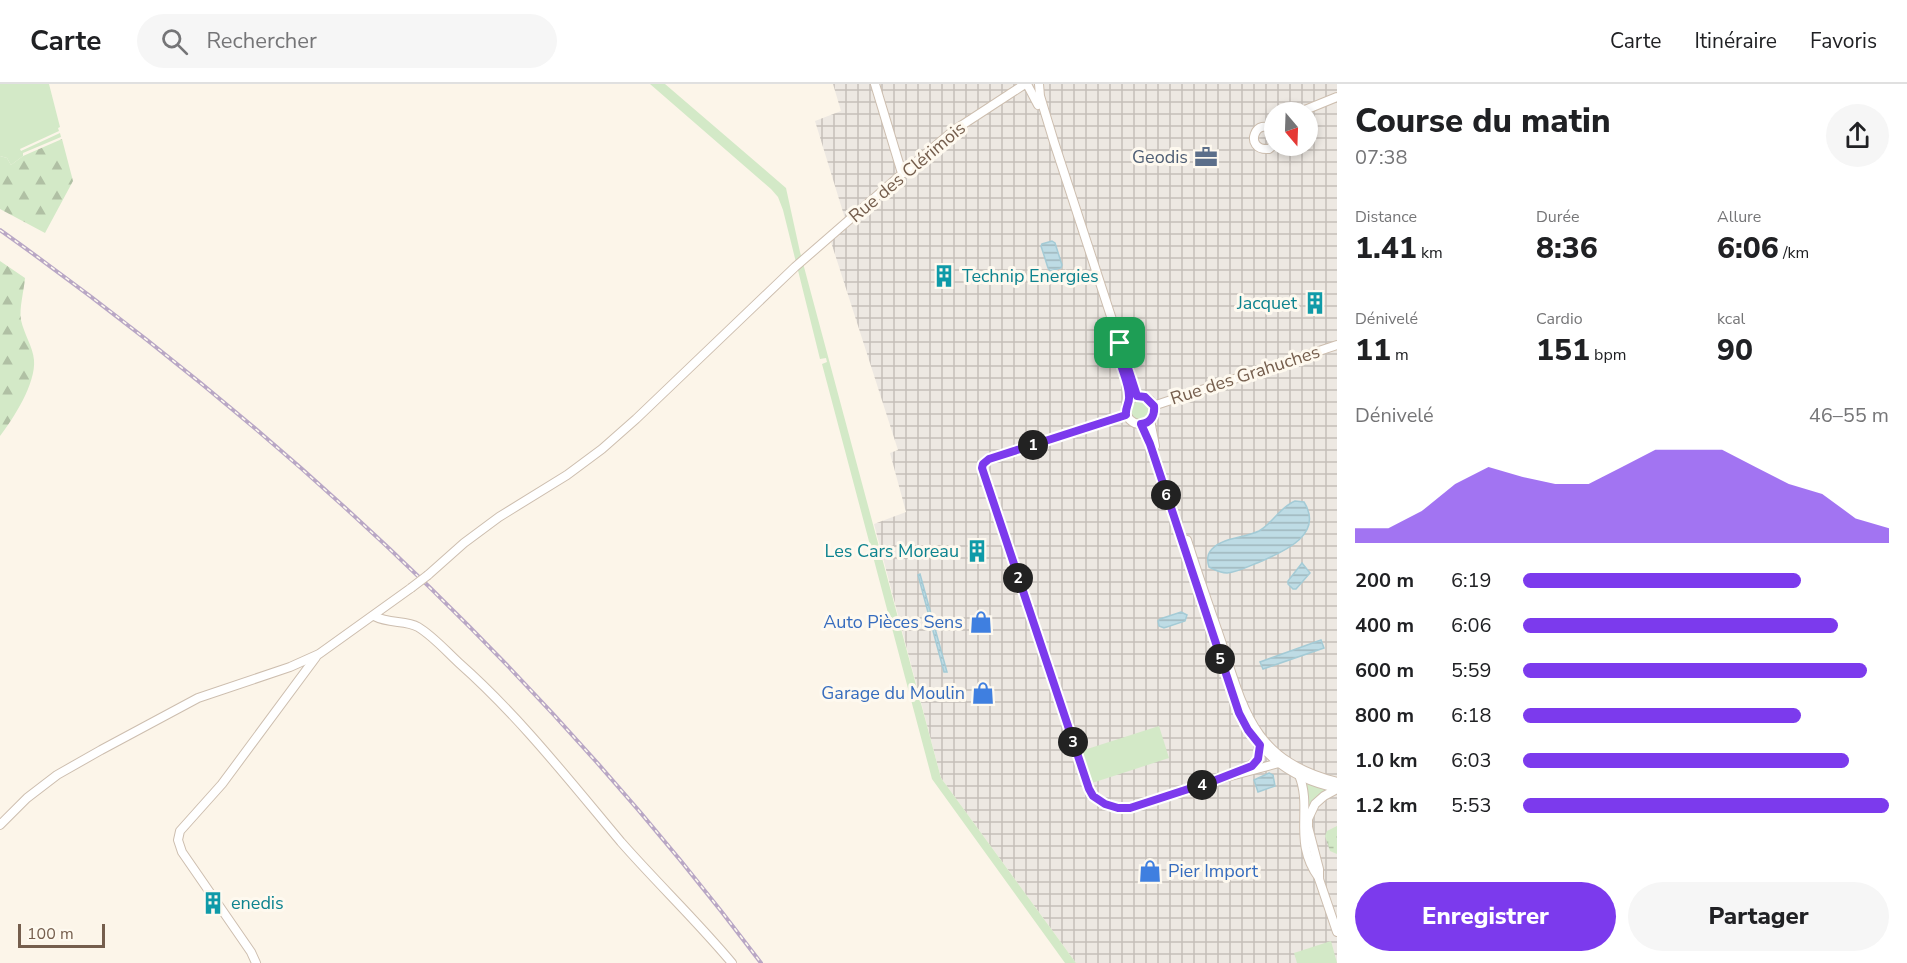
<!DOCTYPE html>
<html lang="fr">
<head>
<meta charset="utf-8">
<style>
	body { margin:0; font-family:"Nunito Sans",sans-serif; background:#f6f6f6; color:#202124; height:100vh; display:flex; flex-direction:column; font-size:22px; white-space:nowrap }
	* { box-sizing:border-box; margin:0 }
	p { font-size:20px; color:#757577 }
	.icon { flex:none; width:33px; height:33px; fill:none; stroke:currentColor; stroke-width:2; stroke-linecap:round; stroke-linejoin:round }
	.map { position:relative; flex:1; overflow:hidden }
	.panel { display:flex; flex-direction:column; background:#fff; width:570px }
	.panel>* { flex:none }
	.needle { width:39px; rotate:161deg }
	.buttons { position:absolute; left:1264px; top:18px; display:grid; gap:12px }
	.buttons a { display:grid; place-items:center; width:54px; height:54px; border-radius:50%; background:#fff; box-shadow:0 3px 9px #0003; font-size:30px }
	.scale { position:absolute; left:18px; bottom:15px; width:87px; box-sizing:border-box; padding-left:6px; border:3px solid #755e4d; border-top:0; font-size:16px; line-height:21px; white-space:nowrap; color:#755e4d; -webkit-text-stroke:4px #fef9ef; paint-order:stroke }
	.pin { position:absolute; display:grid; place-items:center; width:51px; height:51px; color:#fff; margin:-26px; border-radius:12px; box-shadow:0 3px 9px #0006 }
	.km { position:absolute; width:30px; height:30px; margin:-15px; border-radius:50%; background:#222; color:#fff; font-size:16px; line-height:30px; text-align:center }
	.round { display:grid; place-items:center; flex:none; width:63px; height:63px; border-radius:32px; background:#f6f6f6 }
	.headline { display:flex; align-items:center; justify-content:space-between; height:102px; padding:0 18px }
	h1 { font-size:33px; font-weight:800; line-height:45px }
	.figures { display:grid; grid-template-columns:repeat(3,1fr); gap:9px; height:102px; padding:6px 18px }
	.figures div { display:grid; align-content:center }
	.figures b { font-size:30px; font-weight:800 }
	.figures small { font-size:16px; font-weight:400 }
	.figures p { font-size:16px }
	.chart { height:168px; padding:12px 18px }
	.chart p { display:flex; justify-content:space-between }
	.chart svg { width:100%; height:108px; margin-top:6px; fill:#7c3aed; opacity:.7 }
	.primary-button { display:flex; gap:12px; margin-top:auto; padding:12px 18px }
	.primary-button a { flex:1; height:69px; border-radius:36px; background:#7c3aed; color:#fff; font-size:24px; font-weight:800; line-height:69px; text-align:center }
	.primary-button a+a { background:#f6f6f6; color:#202124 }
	ul { padding:0 18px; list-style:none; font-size:20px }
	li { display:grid; grid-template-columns:96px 72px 1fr; align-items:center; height:45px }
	li i { height:15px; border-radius:8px; background:#7c3aed }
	header { display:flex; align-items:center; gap:36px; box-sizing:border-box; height:84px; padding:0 30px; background:#fff; border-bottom:2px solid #e0e0e0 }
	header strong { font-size:28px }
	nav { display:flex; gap:33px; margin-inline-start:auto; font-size:21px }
	.search { width:420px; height:54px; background:#f6f6f6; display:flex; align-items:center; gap:15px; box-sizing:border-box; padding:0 21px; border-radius:33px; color:#757577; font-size:22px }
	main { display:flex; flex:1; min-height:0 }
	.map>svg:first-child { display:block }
	.industrial { fill:url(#industrial-grid); fill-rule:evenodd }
	.green { fill:#d3e9c7 }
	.forest { fill:url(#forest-firs) }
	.wetland { fill:url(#wetland-marsh) }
	.water { fill:url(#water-rules); stroke:#a4cbd6; stroke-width:1.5 }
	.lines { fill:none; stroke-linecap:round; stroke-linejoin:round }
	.minor-casing { stroke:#cdbeaf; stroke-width:10 }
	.minor { stroke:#fff; stroke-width:8 }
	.rail-casing { stroke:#b9a7c5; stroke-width:4 }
	.rail { stroke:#fef9ef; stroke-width:1.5; stroke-dasharray:4.5; stroke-linecap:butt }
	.minor-bridge-casing { stroke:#cdbeaf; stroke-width:10; stroke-linecap:butt }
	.minor-bridge { stroke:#fff; stroke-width:8 }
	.route-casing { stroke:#fff; stroke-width:12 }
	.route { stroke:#7c3aed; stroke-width:8 }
	.labels { text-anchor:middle; stroke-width:6; stroke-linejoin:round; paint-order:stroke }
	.service-label { font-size:18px; fill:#4e5e75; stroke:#fef9ef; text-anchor:end }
	.street-label { font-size:18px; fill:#755e4d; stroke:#fef9ef }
	.culture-label { font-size:18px; fill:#0d838f; stroke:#fef9ef; text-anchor:start }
	.shop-label { font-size:18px; fill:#366cbe; stroke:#fef9ef; text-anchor:end }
</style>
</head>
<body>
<header>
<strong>Carte</strong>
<div class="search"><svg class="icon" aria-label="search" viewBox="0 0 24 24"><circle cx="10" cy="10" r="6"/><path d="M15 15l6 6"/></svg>Rechercher</div>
<nav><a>Carte</a><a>Itinéraire</a><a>Favoris</a></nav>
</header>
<main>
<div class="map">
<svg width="1337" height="879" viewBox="0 0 1337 879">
	<defs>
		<pattern id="industrial-grid" width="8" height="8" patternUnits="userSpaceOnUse" patternTransform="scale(1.5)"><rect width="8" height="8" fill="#ede8e2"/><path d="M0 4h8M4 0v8" fill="none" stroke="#c5bfb9"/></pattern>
		<pattern id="forest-firs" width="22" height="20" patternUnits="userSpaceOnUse" patternTransform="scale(1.5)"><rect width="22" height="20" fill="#d3e9c7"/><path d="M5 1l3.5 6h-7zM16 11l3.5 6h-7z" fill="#b0c0a4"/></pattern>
		<pattern id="wetland-marsh" width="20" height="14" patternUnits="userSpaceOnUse" patternTransform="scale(1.5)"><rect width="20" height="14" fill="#d3e9c7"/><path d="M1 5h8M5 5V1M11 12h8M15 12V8" fill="none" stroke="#b0c0a4"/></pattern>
		<pattern id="water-rules" width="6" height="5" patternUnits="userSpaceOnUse" patternTransform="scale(1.5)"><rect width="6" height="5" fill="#bedce5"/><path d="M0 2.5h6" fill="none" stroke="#9fb6bc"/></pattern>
	</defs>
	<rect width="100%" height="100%" fill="#fcf5e9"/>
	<path class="industrial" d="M833 0H1337V879H1076L941 694 874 440 906 428 890 369 898 366 831 158 847 141 815 37 841 27ZM1275 28H1308V62H1275Z"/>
	<g class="green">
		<path d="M0 0H49L60 43 58 44 59 47 20 65 21 67 60 49 61 53 23 69V72L11 81 7 74 0 72Z"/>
		<path d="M650 0H665L786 104 800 168 941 694 1076 879H1065L932 695 822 280 827 278 826 274 820 275 783 126 778 113 771 105Z"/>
		<circle cx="1140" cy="326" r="10"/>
		<path d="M1159 642 1169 674 1092 699 1081 667Z"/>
		<path d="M1305 696 1332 705 1309 726 1315 785 1304 751Z"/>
		<path d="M1331 857 1337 879H1297L1294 869Z"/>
	</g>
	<g class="forest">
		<path d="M62 55 73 97 45 149 0 125V72L7 74 11 81 23 72Z"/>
		<path d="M0 177 25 194C24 207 19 224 21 236 24 250 33 263 34 276 36 299 14 334 0 352Z"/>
	</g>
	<path class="wetland" d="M1337 742V770L1330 767 1325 752 1327 747Z"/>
	<g class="water">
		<path d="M1052 157 1055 159 1062 181 1061 184 1050 187 1048 184 1041 162 1042 160Z"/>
		<path d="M1295 417 1304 418C1324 450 1285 467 1262 477 1251 481 1239 488 1227 489 1220 489 1215 486 1209 483 1207 477 1207 470 1212 465 1224 453 1245 454 1259 447 1273 439 1280 423 1295 417Z"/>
		<path d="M1302 479 1310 489 1296 505H1293L1288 500V497Z"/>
		<path d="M920 490 947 588H944L918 491Z"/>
		<path d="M1181 528 1187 531 1185 537 1164 544 1159 542 1158 537 1160 535Z"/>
		<path d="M1321 556 1324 564 1263 585 1260 578Z"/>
		<path d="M1269 689 1273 691 1275 702 1258 708 1254 696Z"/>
	</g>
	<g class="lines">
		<g class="minor-casing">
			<g id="minor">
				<path d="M875 0 901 86 903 89"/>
				<path d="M1039 0 1040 12 1054 58 1137 312"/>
				<path d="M1028 2 1038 21"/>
				<path d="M1300 28 1337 13"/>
				<path d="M1275 48C1256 29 1242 67 1269 65L1275 60"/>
				<circle cx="1140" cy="326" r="14"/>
				<path d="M1153 322 1337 261"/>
				<path d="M1126 331 989 375 982 382 1089 705C1097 719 1114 726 1130 724L1216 696 1279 679"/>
				<path d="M1150 336 1155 362"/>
				<path d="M1141 340 1150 360 1233 612C1251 662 1283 693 1337 704"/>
				<path d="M1187 456C1198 491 1210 525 1222 560 1245 632 1256 677 1337 698"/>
				<path d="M428 491 464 459 499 433 567 391 602 365 636 335 795 183 903 89 953 47 1025 0"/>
				<path d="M374 532C389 540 406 536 418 543 433 552 446 567 459 579 519 632 569 696 621 758 657 799 697 837 732 879"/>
				<path d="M1248 683 1258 675 1260 661"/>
				<path d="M1299 691C1313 725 1292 758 1319 794"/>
				<path d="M1337 705 1324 712 1315 720 1308 735V743L1319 785V795L1337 848"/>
				<path d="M0 741 27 714 57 691 101 666 198 614 290 583 319 570 411 504"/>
				<path d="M256 879 251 868 182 768 178 756 180 747 222 700 316 573"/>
			</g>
		</g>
		<use href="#minor" class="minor"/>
		<g class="rail-casing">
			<path id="rail" d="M0 146C288 351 548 596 761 879"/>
		</g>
		<use href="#rail" class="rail"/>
		<g class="minor-bridge-casing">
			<path id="minor-bridge" d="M411 504 428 491"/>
		</g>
		<use href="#minor-bridge" class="minor-bridge"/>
	</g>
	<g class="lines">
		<g class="route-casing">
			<path id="route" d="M1120 259 1137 312 1145 313 1154 322C1155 331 1151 339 1141 340L1150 360 1239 629 1248 646 1260 661 1258 675 1252 682 1216 696 1130 724H1118L1105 720 1093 712 1089 705 982 384 983 380 989 375 1126 331C1125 323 1130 319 1129 312 1129 294 1114 275 1120 259Z"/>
		</g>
		<use href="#route" class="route"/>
	</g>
	<defs>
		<g id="office-bare" transform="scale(1.8)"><path d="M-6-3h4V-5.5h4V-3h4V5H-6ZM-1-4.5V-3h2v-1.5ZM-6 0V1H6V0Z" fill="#5c6f8a" stroke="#fef9ef" stroke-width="2.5" paint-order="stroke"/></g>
		<g id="building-bare" transform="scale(1.8)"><path d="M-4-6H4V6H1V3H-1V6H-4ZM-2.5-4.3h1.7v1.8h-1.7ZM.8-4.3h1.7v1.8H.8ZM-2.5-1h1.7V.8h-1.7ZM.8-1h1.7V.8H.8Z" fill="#0f9aa8" stroke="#fef9ef" stroke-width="2.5" paint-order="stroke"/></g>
		<g id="shop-bare" transform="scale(1.8)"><path d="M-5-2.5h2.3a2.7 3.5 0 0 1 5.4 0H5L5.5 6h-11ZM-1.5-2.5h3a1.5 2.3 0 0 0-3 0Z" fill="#3f7fe0" stroke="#fef9ef" stroke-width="2.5" paint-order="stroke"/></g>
	</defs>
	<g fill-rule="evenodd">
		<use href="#office-bare" x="1206" y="73"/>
		<use href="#building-bare" x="944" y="192"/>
		<use href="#building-bare" x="1315" y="219"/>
		<use href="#building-bare" x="977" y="467"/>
		<use href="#shop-bare" x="981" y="538"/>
		<use href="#shop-bare" x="983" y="609"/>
		<use href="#shop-bare" x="1150" y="787"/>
		<use href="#building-bare" x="213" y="819"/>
	</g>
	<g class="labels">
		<g class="service-label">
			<text x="1188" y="79">Geodis</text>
		</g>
		<g class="street-label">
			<text transform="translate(907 88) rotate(-40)" y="6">Rue des Clérimois</text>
			<text transform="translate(1245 291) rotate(-18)" y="6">Rue des Grahuches</text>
		</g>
		<g class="culture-label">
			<text x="962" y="198">Technip Energies</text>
			<text x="1297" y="225" text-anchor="end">Jacquet</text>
			<text x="959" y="473" text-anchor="end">Les Cars Moreau</text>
			<text x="231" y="825">enedis</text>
		</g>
		<g class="shop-label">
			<text x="963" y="544">Auto Pièces Sens</text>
			<text x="965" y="615">Garage du Moulin</text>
			<text x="1168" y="793" text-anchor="start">Pier Import</text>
		</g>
	</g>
</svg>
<div class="buttons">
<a><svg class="needle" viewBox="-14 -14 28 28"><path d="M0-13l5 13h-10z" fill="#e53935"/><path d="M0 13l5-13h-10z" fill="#757577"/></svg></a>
</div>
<div class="scale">100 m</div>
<div class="pin" style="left:1120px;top:259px;background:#1e9e55"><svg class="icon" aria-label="arrive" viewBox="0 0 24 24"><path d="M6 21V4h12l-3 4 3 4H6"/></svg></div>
<b class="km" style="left:1033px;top:361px">1</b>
<b class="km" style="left:1018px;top:494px">2</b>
<b class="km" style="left:1073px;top:658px">3</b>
<b class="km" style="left:1202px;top:701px">4</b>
<b class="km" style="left:1220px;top:575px">5</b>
<b class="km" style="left:1166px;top:411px">6</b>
</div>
<section class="panel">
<div class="headline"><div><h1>Course du matin</h1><p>07:38</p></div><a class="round"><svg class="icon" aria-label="share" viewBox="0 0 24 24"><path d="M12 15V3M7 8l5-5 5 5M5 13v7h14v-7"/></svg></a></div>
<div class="figures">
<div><p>Distance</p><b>1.41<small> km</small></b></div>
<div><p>Durée</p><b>8:36</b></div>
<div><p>Allure</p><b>6:06<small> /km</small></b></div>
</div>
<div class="figures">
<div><p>Dénivelé</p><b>11<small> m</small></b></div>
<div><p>Cardio</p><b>151<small> bpm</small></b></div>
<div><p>kcal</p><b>90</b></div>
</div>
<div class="chart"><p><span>Dénivelé</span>46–55 m</p>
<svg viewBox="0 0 160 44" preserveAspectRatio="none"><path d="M0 44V38L10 38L20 31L30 20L40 13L50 17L60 20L70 20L80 13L90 6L100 6L110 6L120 13L130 20L140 24L150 34L160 38V44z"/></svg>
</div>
<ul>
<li><b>200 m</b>6:19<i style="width:76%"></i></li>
<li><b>400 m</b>6:06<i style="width:86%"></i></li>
<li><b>600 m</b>5:59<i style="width:94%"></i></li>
<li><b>800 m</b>6:18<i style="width:76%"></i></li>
<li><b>1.0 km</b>6:03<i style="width:89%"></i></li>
<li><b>1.2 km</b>5:53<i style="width:100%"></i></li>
</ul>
<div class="primary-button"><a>Enregistrer</a><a>Partager</a></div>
</section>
</main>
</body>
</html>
